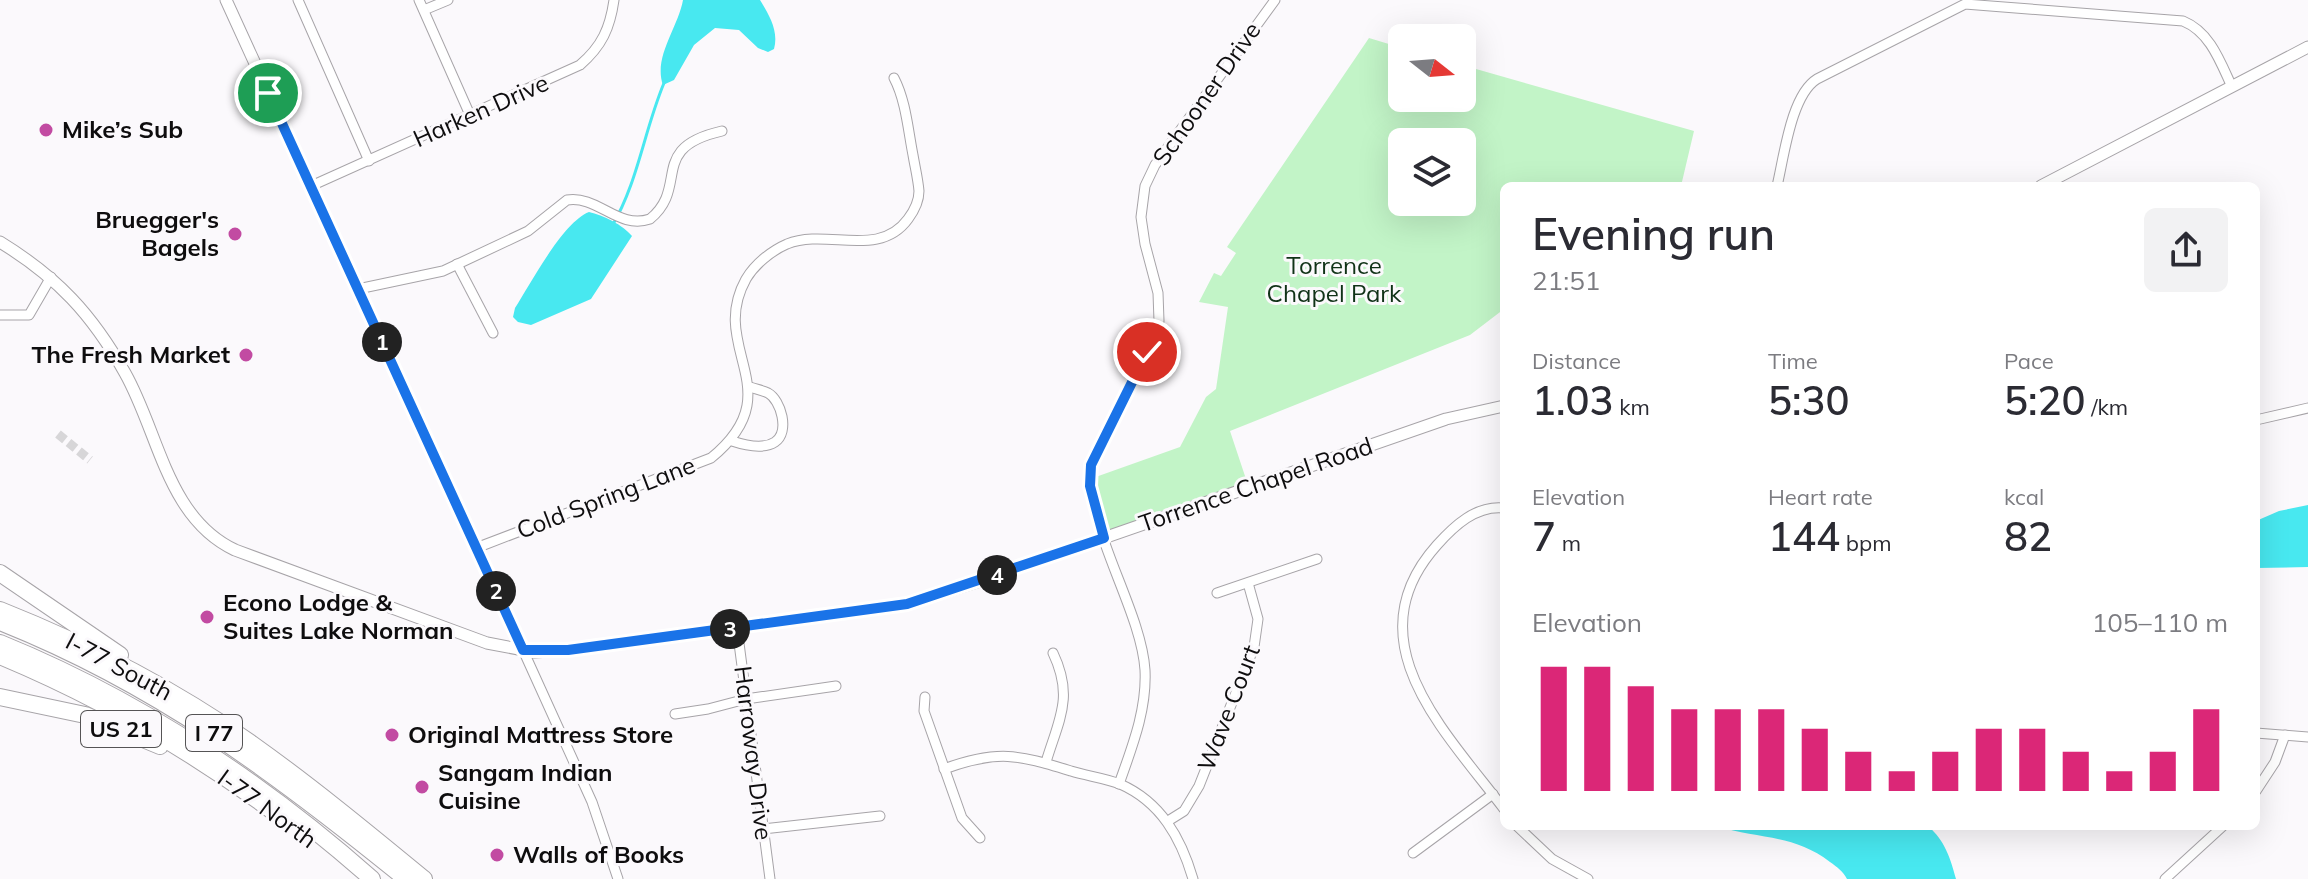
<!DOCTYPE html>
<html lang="en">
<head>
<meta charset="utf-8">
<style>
	body { margin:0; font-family:Mulish,sans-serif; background:#f2f2f3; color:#2b2b33; height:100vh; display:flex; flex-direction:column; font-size:30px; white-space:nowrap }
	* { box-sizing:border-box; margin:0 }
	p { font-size:26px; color:#7c7c81 }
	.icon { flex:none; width:44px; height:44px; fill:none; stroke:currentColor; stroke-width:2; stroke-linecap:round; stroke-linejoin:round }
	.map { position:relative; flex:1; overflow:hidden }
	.panel { position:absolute; left:1500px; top:182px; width:760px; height:648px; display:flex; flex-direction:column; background:#fff; border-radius:12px; box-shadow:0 8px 32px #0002 }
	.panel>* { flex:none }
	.needle { width:52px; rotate:107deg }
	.controls { position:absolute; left:1388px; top:24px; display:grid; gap:16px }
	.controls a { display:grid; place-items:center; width:88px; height:88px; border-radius:12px; background:#fff; box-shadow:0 8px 32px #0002; font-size:40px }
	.pin { position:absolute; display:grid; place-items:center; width:68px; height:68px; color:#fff; margin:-34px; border:4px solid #fff; border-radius:50%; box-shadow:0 2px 8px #0007 }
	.km { position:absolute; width:40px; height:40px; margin:-20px; border-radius:50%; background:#222; color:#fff; font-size:22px; line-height:40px; text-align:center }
	.round { display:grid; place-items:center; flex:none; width:84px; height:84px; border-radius:12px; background:#f2f2f3 }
	.overview { display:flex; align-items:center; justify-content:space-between; height:136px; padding:0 32px }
	h1 { font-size:44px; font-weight:600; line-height:60px }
	.figures { display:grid; grid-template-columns:repeat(3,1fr); gap:12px; height:136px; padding:8px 32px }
	.figures div { display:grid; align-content:center }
	.figures b { font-size:40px; font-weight:600 }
	.figures small { font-size:22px; font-weight:400 }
	.figures p { font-size:22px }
	.chart { height:224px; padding:16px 32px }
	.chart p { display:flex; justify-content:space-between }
	.chart svg { width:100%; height:144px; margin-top:8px; stroke:#db2777; stroke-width:6 }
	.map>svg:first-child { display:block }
	.green { fill:#c2f4c7; fill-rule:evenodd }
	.water { fill:#48e8f0 }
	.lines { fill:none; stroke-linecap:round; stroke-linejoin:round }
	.stream { stroke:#48e8f0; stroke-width:3 }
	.minor-tunnel { stroke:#d7d6d8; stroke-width:9; stroke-dasharray:9 4.5; stroke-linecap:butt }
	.minor-casing { stroke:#a7a4a8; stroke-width:11 }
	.tertiary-casing { stroke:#a7a4a8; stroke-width:13 }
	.motorway-casing { stroke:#a7a4a8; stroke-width:18 }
	.minor { stroke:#fff; stroke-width:9 }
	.tertiary { stroke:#fff; stroke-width:11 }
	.motorway { stroke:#fff; stroke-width:16 }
	.route-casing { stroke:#fff; stroke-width:16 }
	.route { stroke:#1a73e8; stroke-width:10 }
	.poi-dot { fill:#c24ba2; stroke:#fbf9fc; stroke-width:3 }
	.labels { text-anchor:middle; stroke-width:6; stroke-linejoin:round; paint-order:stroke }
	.shield { fill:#fbf9fc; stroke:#555455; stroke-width:2 }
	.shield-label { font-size:22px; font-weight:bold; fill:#0e0d0e }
	.street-label { font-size:24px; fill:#0e0d0e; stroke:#fbf9fc }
	.poi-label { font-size:24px; font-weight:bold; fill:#0e0d0e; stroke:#fbf9fc; text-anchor:start }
	.park-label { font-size:24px; fill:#103217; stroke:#fbf9fc }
</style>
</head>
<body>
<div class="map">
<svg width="2308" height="879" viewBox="0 0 2308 879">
	<rect width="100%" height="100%" fill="#fbf9fc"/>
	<path class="green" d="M1369 38 1402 48V98H1462V65L1694 131 1681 186H1504V309L1470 335 1230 431 1249 488 1105 538 1090 479 1180 447 1206 397 1216 389 1228 307 1199 302 1214 273 1221 276 1236 253 1227 247ZM1402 142H1462V202H1402Z"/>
	<g class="water">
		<path d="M683 0H760C769 15 779 31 774 49L768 52 758 48 739 30 715 28 694 45 674 80 663 85C653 57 678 28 683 0Z"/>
		<path d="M589 212C603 215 623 225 632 236L591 299 531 325 518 322 513 317 515 308C531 283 563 222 589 212Z"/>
		<path d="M2308 505V567L2256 568V521L2279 511Z"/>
		<path d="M1717 826H1928C1945 841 1950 857 1956 879H1847C1843 871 1837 867 1830 862 1794 834 1757 839 1717 826Z"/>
	</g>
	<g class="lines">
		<path class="stream" d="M612 226C638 182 644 131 664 83"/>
		<path class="minor-tunnel" d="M58 434 90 460"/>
		<g class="minor-casing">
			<g id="minor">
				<path d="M298 0 369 161"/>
				<path d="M419 0 470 115"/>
				<path d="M424 10 448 0"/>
				<path d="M311 186 580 65C602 46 610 28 614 0"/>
				<path d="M1777 186C1784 157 1791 95 1817 79L1965 4 2183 21C2210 32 2220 61 2232 87"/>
				<path d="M457 264 493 333"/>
				<path d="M358 289 443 271 528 231 567 200C598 195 618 230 650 219 690 186 647 148 722 131"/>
				<path d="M0 315H29L51 277"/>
				<path d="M2256 420 2308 408"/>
				<path d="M732 441C744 445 763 450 775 442 790 432 781 400 768 393 762 390 755 389 750 387"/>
				<path d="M1504 508C1476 505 1454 526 1437 545 1351 641 1446 732 1504 809"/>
				<path d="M476 548 711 458C793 391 707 349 746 279 755 264 771 251 787 244 827 228 879 259 908 219 914 211 919 202 919 191 918 179 915 167 913 155 908 130 906 101 894 78"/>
				<path d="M1217 593 1317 559"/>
				<path d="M737 628 770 879"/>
				<path d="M523 650 592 802 618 879"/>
				<path d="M925 697 924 711 962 818 980 838"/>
				<path d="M675 714 708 709 746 699 836 686"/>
				<path d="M2256 733 2308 737"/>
				<path d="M1046 762C1059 719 1074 697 1053 653"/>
				<path d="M944 769C999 749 1018 755 1071 771 1087 776 1105 778 1120 784 1161 802 1181 838 1193 879"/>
				<path d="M1119 784C1132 747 1147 710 1145 670 1141 607 1080 520 1092 461L1147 352 1159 321 1158 293 1145 244 1141 217 1145 186 1155 165 1275 0"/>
				<path d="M2256 791 2275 762 2285 735"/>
				<path d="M1168 821 1184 811 1199 786 1254 647 1258 619 1248 583"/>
				<path d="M1517 826 1552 859 1588 879"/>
				<path d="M763 829 880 816"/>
				<path d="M1413 853 1493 794"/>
				<path d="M2165 879 2223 826"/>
			</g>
		</g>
		<g class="tertiary-casing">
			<g id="tertiary">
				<path d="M226 0 523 650"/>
				<path d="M2041 186 2308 47"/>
				<path d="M0 242C57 277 92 314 125 373 159 433 167 518 235 550L487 643 534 652 568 650 876 609 907 604 980 581 1446 419 1504 406"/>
			</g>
		</g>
		<g class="motorway-casing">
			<g id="motorway">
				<path d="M0 573 120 655"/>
				<path d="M0 610C88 645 174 689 252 744 311 786 368 833 424 879"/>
				<path d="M0 622C156 684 277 774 406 879"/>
				<path d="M0 643C138 699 261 781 372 879"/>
				<path d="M0 656C101 698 195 753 282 818"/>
				<path d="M0 697 85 715 160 746"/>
			</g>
		</g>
		<use href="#minor" class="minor"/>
		<use href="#tertiary" class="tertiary"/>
		<use href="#motorway" class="motorway"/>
	</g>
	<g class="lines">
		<g class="route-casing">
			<path id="route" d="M268 93 523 650H568L907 604 1104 538 1090 486 1091 465 1147 352"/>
		</g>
		<use href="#route" class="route"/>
	</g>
	<g class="poi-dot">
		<circle cx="46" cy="130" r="8"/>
		<circle cx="235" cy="234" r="8"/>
		<circle cx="246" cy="355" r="8"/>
		<circle cx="207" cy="617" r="8"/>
		<circle cx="392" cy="735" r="8"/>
		<circle cx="422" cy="787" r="8"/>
		<circle cx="497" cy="855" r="8"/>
	</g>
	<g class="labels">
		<g class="shield">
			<rect x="81" y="711" width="80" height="36" rx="6"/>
			<rect x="186" y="715" width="56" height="36" rx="6"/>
		</g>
		<g class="shield-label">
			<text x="121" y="737">US 21</text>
			<text x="214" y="741">I 77</text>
		</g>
		<g class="street-label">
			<text transform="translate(1207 94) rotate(-55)" y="8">Schooner Drive</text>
			<text transform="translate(481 111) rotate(-24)" y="8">Harken Drive</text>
			<text transform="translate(1256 485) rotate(-19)" y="8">Torrence Chapel Road</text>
			<text transform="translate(606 498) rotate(-21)" y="8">Cold Spring Lane</text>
			<text transform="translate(119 667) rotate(28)" y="8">I-77 South</text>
			<text transform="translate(1229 708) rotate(-69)" y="8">Wave Court</text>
			<text transform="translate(753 753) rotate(83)" y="8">Harroway Drive</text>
			<text transform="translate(267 809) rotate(36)" y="8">I-77 North</text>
		</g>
		<g class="poi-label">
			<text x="62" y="138">Mike’s Sub</text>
			<text x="219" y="228" text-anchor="end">Bruegger's<tspan x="219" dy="28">Bagels</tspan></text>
			<text x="230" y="363" text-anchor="end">The Fresh Market</text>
			<text x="223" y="611">Econo Lodge &amp;<tspan x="223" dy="28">Suites Lake Norman</tspan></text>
			<text x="408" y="743">Original Mattress Store</text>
			<text x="438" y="781">Sangam Indian<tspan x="438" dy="28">Cuisine</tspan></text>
			<text x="513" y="863">Walls of Books</text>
		</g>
		<g class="park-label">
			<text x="1334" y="274">Torrence<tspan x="1334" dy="28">Chapel Park</tspan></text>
		</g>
	</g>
</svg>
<div class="controls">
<a><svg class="needle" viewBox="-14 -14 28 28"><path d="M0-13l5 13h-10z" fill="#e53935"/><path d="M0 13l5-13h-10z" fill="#7c7c81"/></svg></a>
<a><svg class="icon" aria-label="layers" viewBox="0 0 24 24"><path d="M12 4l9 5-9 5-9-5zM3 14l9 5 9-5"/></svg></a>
</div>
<div class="pin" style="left:268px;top:93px;background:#1e9e55"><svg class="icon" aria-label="arrive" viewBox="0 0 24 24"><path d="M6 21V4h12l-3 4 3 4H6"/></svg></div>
<div class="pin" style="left:1147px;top:352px;background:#d93025"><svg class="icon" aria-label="check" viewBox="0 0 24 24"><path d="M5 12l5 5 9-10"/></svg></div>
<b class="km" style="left:382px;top:342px">1</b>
<b class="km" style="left:496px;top:591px">2</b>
<b class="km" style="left:730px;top:629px">3</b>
<b class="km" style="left:997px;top:575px">4</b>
<section class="panel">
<div class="overview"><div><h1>Evening run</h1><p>21:51</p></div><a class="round"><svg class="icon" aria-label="share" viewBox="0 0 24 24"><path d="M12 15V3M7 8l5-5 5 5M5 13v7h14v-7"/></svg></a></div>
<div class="figures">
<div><p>Distance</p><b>1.03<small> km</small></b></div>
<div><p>Time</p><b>5:30</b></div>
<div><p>Pace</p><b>5:20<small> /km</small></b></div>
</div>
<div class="figures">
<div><p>Elevation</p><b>7<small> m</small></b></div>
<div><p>Heart rate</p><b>144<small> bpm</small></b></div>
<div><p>kcal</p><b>82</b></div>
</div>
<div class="chart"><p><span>Elevation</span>105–110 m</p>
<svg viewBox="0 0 160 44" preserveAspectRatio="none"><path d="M5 44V6M15 44V6M25 44V12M35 44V19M45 44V19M55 44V19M65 44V25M75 44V32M85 44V38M95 44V32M105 44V25M115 44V25M125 44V32M135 44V38M145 44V32M155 44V19"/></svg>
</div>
</section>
</div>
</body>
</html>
